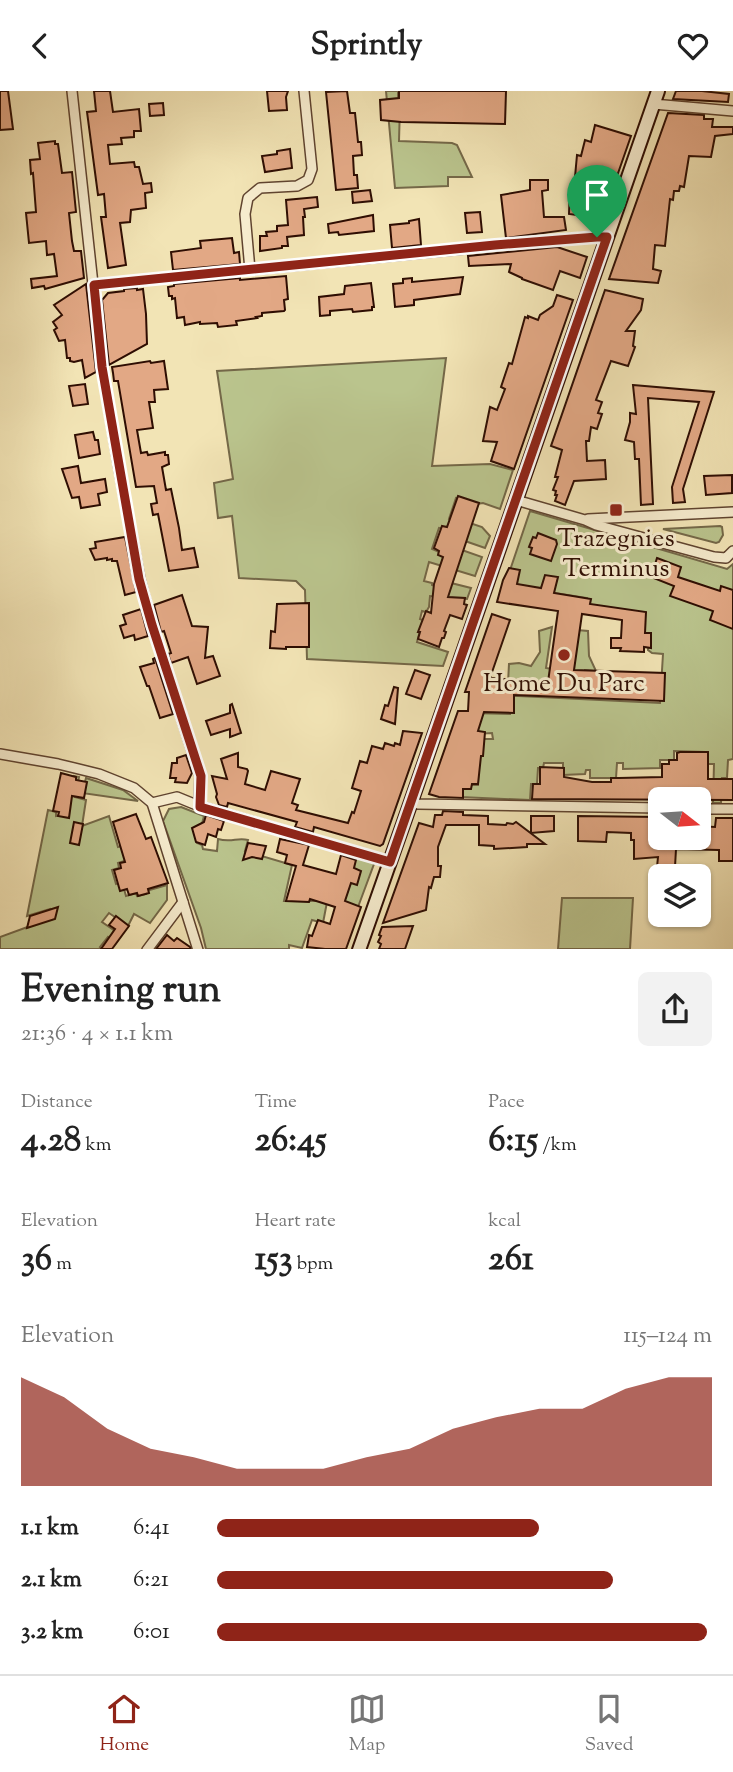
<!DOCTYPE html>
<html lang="en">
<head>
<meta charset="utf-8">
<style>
	body { margin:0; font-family:"Sorts Mill Goudy",serif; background:#f2f2f2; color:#222; height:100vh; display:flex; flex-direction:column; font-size:26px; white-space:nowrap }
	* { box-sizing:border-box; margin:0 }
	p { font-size:23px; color:#767676 }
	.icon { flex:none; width:38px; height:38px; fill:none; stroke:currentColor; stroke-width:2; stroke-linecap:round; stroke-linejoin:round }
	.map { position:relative; height:858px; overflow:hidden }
	.sheet { display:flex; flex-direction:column; background:#fff; flex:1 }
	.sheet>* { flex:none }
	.needle { width:46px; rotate:107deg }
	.tools { position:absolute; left:648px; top:696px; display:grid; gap:14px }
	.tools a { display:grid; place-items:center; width:63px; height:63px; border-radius:10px; background:#fff; box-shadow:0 2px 5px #0004; font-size:35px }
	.pin { position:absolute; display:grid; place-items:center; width:60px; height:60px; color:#fff; margin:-72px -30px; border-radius:50% 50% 50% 0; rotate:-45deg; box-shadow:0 0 7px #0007 }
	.pin .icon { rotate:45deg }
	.round { display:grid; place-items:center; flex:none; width:74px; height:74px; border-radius:10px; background:#f2f2f2 }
	.headline { display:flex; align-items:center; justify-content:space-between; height:119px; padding:0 21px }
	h1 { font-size:38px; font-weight:800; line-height:52px }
	.stats { display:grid; grid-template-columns:repeat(3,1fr); gap:10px; height:119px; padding:7px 21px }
	.stats div { display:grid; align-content:center }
	.stats b { font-size:35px; font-weight:800 }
	.stats small { font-size:19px; font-weight:400 }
	.stats p { font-size:19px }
	.chart { height:196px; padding:14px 21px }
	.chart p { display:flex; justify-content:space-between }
	.chart svg { width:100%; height:126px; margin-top:7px; fill:#8f2418; opacity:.7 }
	ul { padding:0 21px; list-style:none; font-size:23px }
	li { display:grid; grid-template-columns:112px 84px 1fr; align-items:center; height:52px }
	li i { height:18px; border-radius:9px; background:#8f2418 }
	header { display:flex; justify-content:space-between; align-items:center; height:91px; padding:0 21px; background:#fff; font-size:32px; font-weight:800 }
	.tab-bar { display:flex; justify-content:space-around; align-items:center; height:98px; border-top:2px solid #e0e0e0; background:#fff; font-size:19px; color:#767676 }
	.tab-bar a { display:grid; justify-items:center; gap:4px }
	.tab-bar .current { color:#8f2418 }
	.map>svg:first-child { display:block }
	.green { fill:#bac48d; stroke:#746848; stroke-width:2 }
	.building { fill:#e2a885; stroke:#2e0d02; stroke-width:2 }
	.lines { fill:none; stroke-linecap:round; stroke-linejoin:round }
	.street-casing { stroke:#5f432f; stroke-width:12 }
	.secondary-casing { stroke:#2e0d02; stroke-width:16 }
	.street { stroke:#f7edcf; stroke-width:9 }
	.secondary { stroke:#f7edcf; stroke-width:12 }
	.route-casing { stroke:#fff; stroke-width:14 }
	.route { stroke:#8f2418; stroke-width:9 }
	.poi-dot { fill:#8f2418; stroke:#f7edcf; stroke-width:2.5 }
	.labels { text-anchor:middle; stroke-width:6; stroke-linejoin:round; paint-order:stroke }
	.poi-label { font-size:26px; fill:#2e0d02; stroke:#f7edcf }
</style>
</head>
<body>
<header><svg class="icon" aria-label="back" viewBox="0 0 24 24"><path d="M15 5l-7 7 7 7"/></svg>Sprintly<svg class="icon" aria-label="heart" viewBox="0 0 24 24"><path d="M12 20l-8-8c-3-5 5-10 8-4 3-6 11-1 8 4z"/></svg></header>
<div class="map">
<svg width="733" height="859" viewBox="0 0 733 859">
	<rect width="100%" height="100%" fill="#f2e4b5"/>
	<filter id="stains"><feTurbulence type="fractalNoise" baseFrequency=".00286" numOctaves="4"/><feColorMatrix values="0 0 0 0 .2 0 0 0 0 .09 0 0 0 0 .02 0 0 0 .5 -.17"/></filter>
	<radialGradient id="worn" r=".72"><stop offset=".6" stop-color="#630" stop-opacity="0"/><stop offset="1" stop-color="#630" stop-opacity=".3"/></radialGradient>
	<g class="green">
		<path d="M386 0H398V14H400L399 50 452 52 457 54 472 86H448V95L395 97Z"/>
		<path d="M446 267 432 375 490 373 513 379 500 418 483 412 477 413 456 407 449 428 469 435 470 432 482 436 490 445 485 457 465 450 445 438 439 437 432 458 458 469 462 459 482 466 475 485 429 471 424 490 432 492V494L448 499 451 492 471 497 467 508 430 505 429 516 426 521 422 520 420 528 423 529 417 551 448 561 443 575 307 568 305 499 296 490 239 487 232 425 218 427 214 392 233 388 217 280Z"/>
		<path d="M530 420 727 478 733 473V668L728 669 727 687H722L721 712H713L714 673H705V661L674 660V669H660V677L623 678V672H617L616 687H590V679H586L585 683 563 684V672H544L543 677H538L537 693H531L530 709 460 706 459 698H468L469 694H478L480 648H493L492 642 475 643 471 622 510 623V616L497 604 660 612 663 563 652 562 648 559 649 544 628 543V530L586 515 587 507 505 494Z"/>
		<path d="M720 435 722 436 723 444 719 451 716 452 663 438Z"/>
		<path d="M552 536 546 577 570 581 577 539 588 540 589 565 596 580 585 579 584 590 555 596 508 592 509 573 519 572 531 575 540 561 539 540Z"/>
		<path d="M74 685 79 686 75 706 86 709 82 735 109 725 118 756 125 754 131 768 118 772 119 777 112 779 116 793 122 791 126 805 136 802 137 805 146 803V800L167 794V809L150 832 134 823 128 835 109 822 102 831 121 844 116 852 108 846 100 856 103 858H0V846L52 827 50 818 27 825 48 719 56 721V725L66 723Z"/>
		<path d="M86 687 123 699 138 710 82 702Z"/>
		<path d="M181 716 204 725 197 752 202 754 203 758 217 760 218 748C232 752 237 746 248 749L245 760 292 774 284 810H319L350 787 356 765 372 769 374 773 358 816 327 811 323 832 312 829 302 857 289 854V858H206L201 837 163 730 169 718Z"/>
		<path d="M562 807H633L630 858H558Z"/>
	</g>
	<g class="building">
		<path d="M0 0H8L13 38 0 39Z"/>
		<path d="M94 0H110L113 21 139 18 141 40H134V46L121 47 122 53 108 54 110 73 134 71 135 76H139L143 93 151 92 152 101 145 102 146 117 131 119 130 131 120 132 126 174 108 177 101 126H106L104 103 98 104 87 21 96 20Z"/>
		<path d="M267 0H288L286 6 287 19 269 20Z"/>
		<path d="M347 0 350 22H355L358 51H361L362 64 353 65 354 84H357L358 97 336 99 326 1Z"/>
		<path d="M399 0H506L505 33 401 31 381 29 380 9 399 7Z"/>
		<path d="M676 0H702L729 3 728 11 673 8Z"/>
		<path d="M163 12 164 24 150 25 149 13Z"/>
		<path d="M668 22 704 24V28H713L712 36H733V43L715 45 711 66 689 65 684 96 680 95 679 100H674L673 109 670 108 665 155 655 154 653 178 661 180 658 192 609 188Z"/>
		<path d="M595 34 631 45 601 131 584 125 569 123 570 97H574L577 64 581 65 585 49 591 51Z"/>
		<path d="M55 50V53H58L62 82 72 81 76 121 69 122 72 150 74 160H81L84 187 45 198 44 195 32 197 31 188 57 185 54 163 47 164 46 150 29 152 26 122 36 121 33 82 31 83 30 69 40 68 38 52Z"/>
		<path d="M290 58 292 77 265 81 262 65 277 63V60Z"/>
		<path d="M530 89H548V99L542 100 544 126H564L566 139 506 147 501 104 530 99Z"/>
		<path d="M370 99 372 110 353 112 352 101Z"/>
		<path d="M317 106 318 116 304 118 305 126H303L304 144 287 146 288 155H282V157L260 160V145H267L266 141 277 140V135L288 134 286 109Z"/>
		<path d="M480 121 482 141 467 142 465 122Z"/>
		<path d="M373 124 374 140 339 144 338 141 329 142 328 133Z"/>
		<path d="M419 128 421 154 392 157 390 134 409 132V130Z"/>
		<path d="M232 147 234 162 239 161 240 173 173 179 171 161 201 157 200 150Z"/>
		<path d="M557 156 587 166 580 187 560 180 553 199 522 188V187L509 181 511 173 469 175 468 165Z"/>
		<path d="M286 185 288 208 284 209 285 219 284 220 262 222V225L256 226 257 227 236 230 237 234 218 236 217 232 200 233V231L185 234 184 226 177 227 175 207 172 208V205H169L168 196 174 195V193L240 187V189Z"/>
		<path d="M463 186 460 203 414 209V214L395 216 393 193 403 192V188L412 187V191Z"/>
		<path d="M371 192 374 216H372V219L353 221 352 218 330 220V224L320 225 319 206 344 203 345 195Z"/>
		<path d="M86 193 96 281 85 287 82 269 74 271 70 270V267H67L65 249 59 250 54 239 57 237 53 231 62 224 54 214Z"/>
		<path d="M137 197V199L143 198 146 223 147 253 109 274 102 209 108 202 124 200V198Z"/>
		<path d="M605 199 643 208 641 219 626 240H635L633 255 635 256 628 275 611 270 596 309 602 311 598 322 602 323 597 338 591 336 589 350H586L587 370 605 369 606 388 574 390 565 414 555 410 557 404H555L556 400 553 399 558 386H555L562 359 551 355Z"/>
		<path d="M557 204 573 209 514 378 491 370 497 351 483 350 490 316 497 319 505 298 501 296 509 272 512 273 525 226 528 227V225L538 229 540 224 553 215Z"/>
		<path d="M150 270 151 272 164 270 168 298 154 299 155 311H149L153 337 137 339 141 362 147 361 148 364 165 361V364H168L169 373 162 376 166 399 171 398 179 437 182 459 194 457 198 476 169 480 158 423 153 424 151 413 157 412 154 395 136 396 118 290H114L113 282 112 276Z"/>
		<path d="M85 293 88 313 73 315 69 295Z"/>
		<path d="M633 294 714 301 683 398 685 411 673 412 672 396 699 311 648 307 653 413 641 414 639 368H635L634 351 625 349 630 331V322L636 323Z"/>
		<path d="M93 341 95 349H98L100 363 79 367 75 344Z"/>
		<path d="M78 375 81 392 105 388 107 401 98 403 100 414 81 417 79 406 72 407 62 378Z"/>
		<path d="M732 384V402L706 404 704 385Z"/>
		<path d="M458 405 479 412 448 506 465 507 464 513 467 514 462 528 450 524 444 540 446 541 444 547H442L439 556 418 548 420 541H418L426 520 431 522 434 493 443 466 438 464 439 460 434 457 442 435 447 436Z"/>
		<path d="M538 442 556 449 557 453 551 470 530 463 532 457 529 456 533 446 536 447Z"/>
		<path d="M125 446 136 501 125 504 117 470H112V468L107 469V467L95 469 90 458 96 457 95 451Z"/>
		<path d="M657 467 681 476 678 486 720 500 721 495 733 499V538L710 529 713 520 670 505 674 495 651 486Z"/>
		<path d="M509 477 520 479 517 493 541 497 545 484 558 486 554 502 591 508 590 513 646 521 645 542H651V557L644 556V561L620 560 621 557H611V547H621L622 529 582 523 574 579 665 582 664 610 514 604V622L484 621 478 640 485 641 483 665H481L478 693H472L471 698H463V707L439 706 429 703 458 620H468L469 601H465L492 523 510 529 490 587 548 591 558 520 497 511 503 489Z"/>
		<path d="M182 504 192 535 208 536 205 567 213 565 220 585 197 593 188 566 171 572 168 563 171 562 164 540 161 541 154 514Z"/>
		<path d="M309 512V556H286V558L270 557 271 540 275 541 277 513Z"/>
		<path d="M141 518 148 545 135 549 134 544 124 547 120 535 126 533 123 524Z"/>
		<path d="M155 567 173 623 160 627 149 595H147L140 576 154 572 153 568Z"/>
		<path d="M415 579 430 584 421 608 406 603Z"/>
		<path d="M394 596 398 597 395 633 381 628 385 614 388 615Z"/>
		<path d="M232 613 241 642 230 646V638L211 644 206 630 230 622V614Z"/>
		<path d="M403 640 422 642 383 753 380 755 314 736 313 741 295 736 297 731 228 712 227 716 219 714 216 706 217 703 212 685 227 688 221 668 238 662V676L247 678 248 680 245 693 265 699 271 680 300 688 292 712 298 714 296 719 348 732 352 721 354 722 361 700 352 697 360 670 367 672 372 655 383 658 385 652 394 655 395 652 400 654Z"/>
		<path d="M680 661H708V688H733V709L532 708 533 693H540V676L564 677V686L592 691H611V687H619L662 686V673H669V669H677V662Z"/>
		<path d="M186 664 192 682 187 692 175 691 176 687H170L172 672H177V667Z"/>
		<path d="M61 682 76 686V689L87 691 84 707 72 705 69 727 58 725 59 721 53 720Z"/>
		<path d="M443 720 463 721V724L488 725V733L506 734 507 732 513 733 516 731 545 753H527V756L494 758V755L479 754V734H446L438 756V775H441L440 786H434L431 797 429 796 426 819 383 832 419 732 433 736 435 724H442Z"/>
		<path d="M136 723 146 748 151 746 168 792 148 798 149 802 138 805 137 802 129 804 127 798 120 800 114 779 121 777 120 772 125 771 113 731Z"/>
		<path d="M206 724 224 730 221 739 218 738 216 746 208 743 205 754 196 751 192 737 204 731Z"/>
		<path d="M531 725H554V740L531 742Z"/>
		<path d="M578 725 660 726V747H698V735L715 736 716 727H733V770H719V759L676 758 675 776H657L658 766 634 768V749H631V742L607 741 606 751 578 750Z"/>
		<path d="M74 731 83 733 79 754 70 752Z"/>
		<path d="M280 748 309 754 303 774 336 783 341 764 356 769 354 777 361 780 357 794 351 792 345 810 361 816 346 858H325L307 856 309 844 312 845 318 829 330 833 335 816 310 808 309 811 286 810 296 775 285 772 287 764 277 761Z"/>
		<path d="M248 752 266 755 262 768 252 766 243 769Z"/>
		<path d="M58 816 55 828 27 837 30 825Z"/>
		<path d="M116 825 129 835 112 858H101L115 838 109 834Z"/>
		<path d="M413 835 405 858H379L381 853 378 851 381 845 379 844 382 836Z"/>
		<path d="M167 844 174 850 177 847 190 856 191 858H156Z"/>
	</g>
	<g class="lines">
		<g class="street-casing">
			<g id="street">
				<path d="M72 0 102 276 119 378 140 488 152 534 200 685 199 715"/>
				<path d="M653 13 733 20"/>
				<path d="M250 179 245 123 248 107 260 97 297 95 308 89 312 78 304 0"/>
				<path d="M94 194 577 147 607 146"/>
				<path d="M516 409 585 429 596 434 714 466 726 467 733 460"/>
				<path d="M588 428 733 421"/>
				<path d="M0 663 58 673 99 683 134 697 152 712 177 706 199 715 390 771"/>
				<path d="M411 711 418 713 660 717"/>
				<path d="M152 712 198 859"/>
				<path d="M698 718H733"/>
				<path d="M147 859 183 811"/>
			</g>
		</g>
		<g class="secondary-casing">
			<path id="secondary" d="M359 859 411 711 658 0"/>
		</g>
		<use href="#street" class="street"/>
		<use href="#secondary" class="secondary"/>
	</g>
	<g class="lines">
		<g class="route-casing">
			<path id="route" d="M597 146H607L390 771 200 716 201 685 152 534 139 488 102 276 94 194 495 154Z"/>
		</g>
		<use href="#route" class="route"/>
	</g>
	<g class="poi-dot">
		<rect x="609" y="412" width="14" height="14" rx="3.5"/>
		<circle cx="564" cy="564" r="7"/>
	</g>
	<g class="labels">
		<g class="poi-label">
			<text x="616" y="455">Trazegnies<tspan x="616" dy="30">Terminus</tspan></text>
			<text x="564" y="600">Home Du Parc</text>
		</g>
	</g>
	<rect width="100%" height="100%" filter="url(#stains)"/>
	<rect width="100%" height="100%" fill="url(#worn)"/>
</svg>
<div class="tools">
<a><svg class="needle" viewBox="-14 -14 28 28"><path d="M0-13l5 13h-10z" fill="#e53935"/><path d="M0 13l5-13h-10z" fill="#767676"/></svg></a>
<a><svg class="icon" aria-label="layers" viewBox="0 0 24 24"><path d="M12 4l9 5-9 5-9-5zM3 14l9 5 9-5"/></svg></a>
</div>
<div class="pin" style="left:597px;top:146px;background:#1e9e55"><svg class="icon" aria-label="arrive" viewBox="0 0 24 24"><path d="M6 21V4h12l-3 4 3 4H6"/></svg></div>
</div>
<section class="sheet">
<div class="headline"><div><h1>Evening run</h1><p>21:36 · 4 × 1.1 km</p></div><a class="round"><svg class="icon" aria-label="share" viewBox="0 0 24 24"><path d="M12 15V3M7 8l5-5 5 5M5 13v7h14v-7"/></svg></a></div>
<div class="stats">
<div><p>Distance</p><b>4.28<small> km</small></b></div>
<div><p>Time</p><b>26:45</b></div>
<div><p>Pace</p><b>6:15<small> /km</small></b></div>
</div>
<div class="stats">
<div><p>Elevation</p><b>36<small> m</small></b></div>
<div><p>Heart rate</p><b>153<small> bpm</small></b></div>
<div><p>kcal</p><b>261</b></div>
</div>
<div class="chart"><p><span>Elevation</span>115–124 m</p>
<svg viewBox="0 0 160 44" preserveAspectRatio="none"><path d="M0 44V6L10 13L20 24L30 31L40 34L50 38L60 38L70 38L80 34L90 31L100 24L110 20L120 17L130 17L140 10L150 6L160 6V44z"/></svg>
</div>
<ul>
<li><b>1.1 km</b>6:41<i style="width:65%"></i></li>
<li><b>2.1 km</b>6:21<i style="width:80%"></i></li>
<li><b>3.2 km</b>6:01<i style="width:99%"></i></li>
</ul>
</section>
<nav class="tab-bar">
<a class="current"><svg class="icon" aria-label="home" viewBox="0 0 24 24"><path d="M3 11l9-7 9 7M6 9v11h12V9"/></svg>Home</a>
<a><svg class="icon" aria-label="map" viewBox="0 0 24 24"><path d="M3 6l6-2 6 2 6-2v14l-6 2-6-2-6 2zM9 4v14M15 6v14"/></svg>Map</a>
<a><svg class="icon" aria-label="saved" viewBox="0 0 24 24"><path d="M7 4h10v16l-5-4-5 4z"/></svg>Saved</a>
</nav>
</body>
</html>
